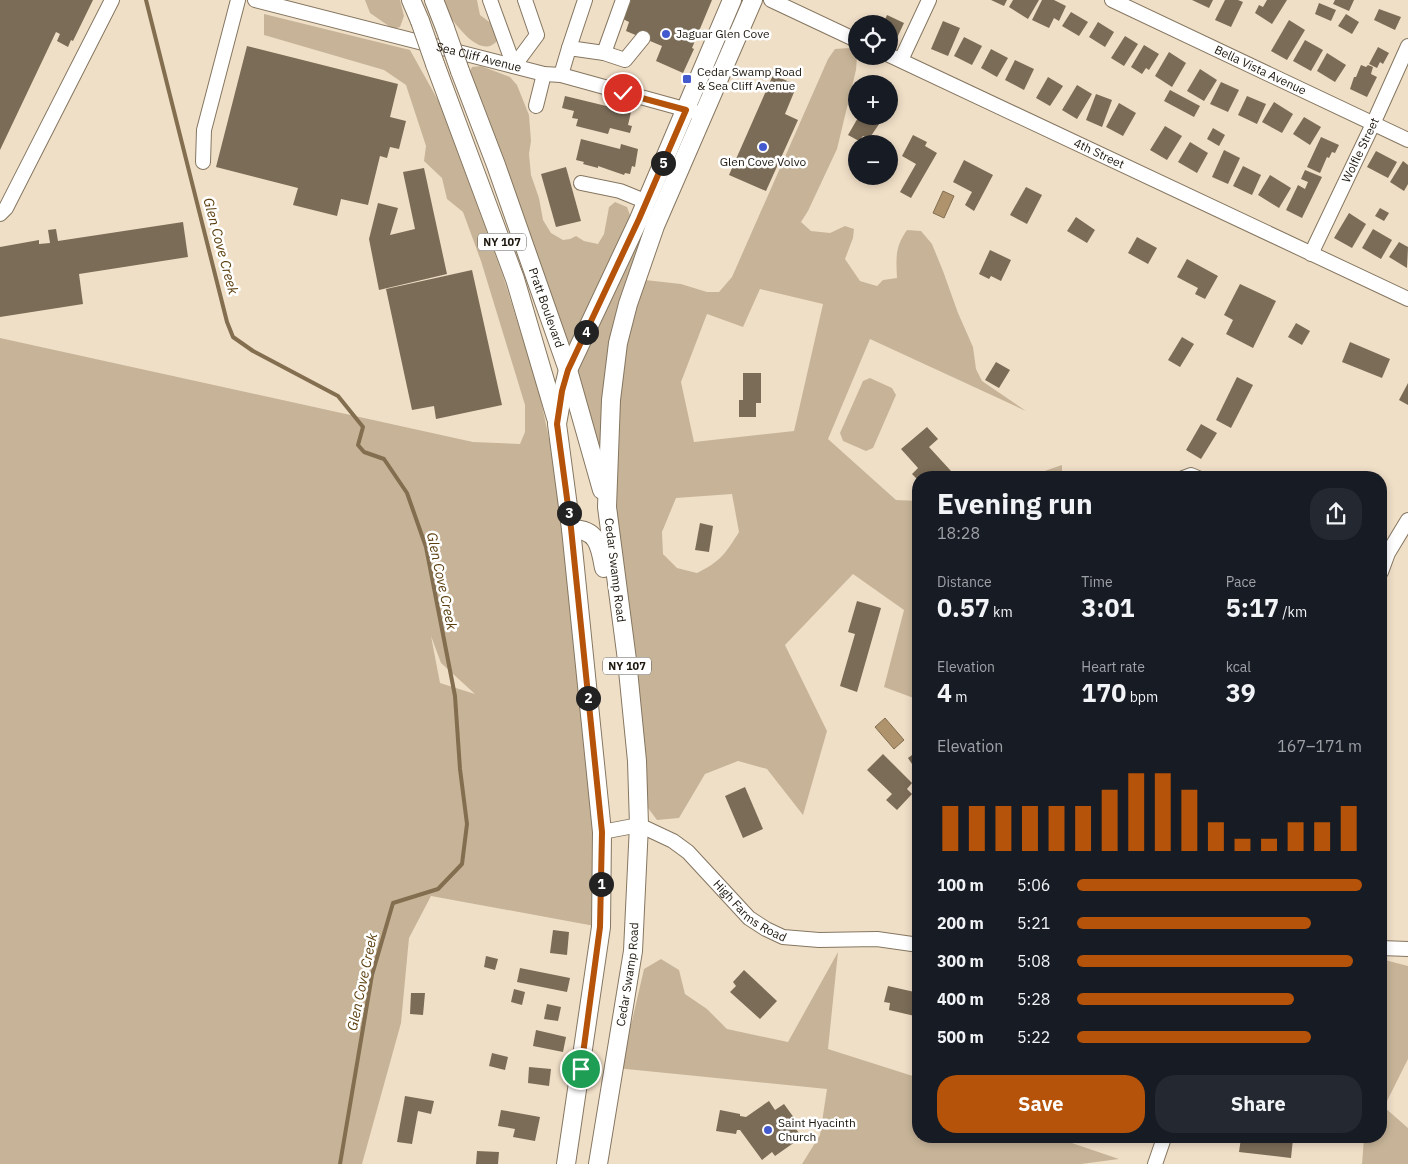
<!DOCTYPE html>
<html lang="en">
<head>
<meta charset="utf-8">
<style>
	body { margin:0; font-family:"IBM Plex Sans",sans-serif; background:#242831; color:#f1f3f6; height:100vh; display:flex; flex-direction:column; font-size:19px; white-space:nowrap }
	* { box-sizing:border-box; margin:0 }
	p { font-size:16px; color:#9ea1a6 }
	.icon { flex:none; width:28px; height:28px; fill:none; stroke:currentColor; stroke-width:2; stroke-linecap:round; stroke-linejoin:round }
	.map { position:relative; flex:1; overflow:hidden }
	.sheet { position:absolute; left:912px; top:471px; width:475px; height:672px; display:flex; flex-direction:column; background:#171b24; border-radius:20px; box-shadow:0 2px 8px #0003 }
	.sheet>* { flex:none }
	.tools { position:absolute; left:848px; top:15px; display:grid; gap:10px }
	.tools a { display:grid; place-items:center; width:50px; height:50px; border-radius:50%; background:#171b24; box-shadow:0 2px 8px #0003; font-size:25px }
	.pin { position:absolute; display:grid; place-items:center; width:42px; height:42px; color:#fff; margin:-21px; border:2px solid #fff; border-radius:50%; box-shadow:0 1px 5px #0007 }
	.km { position:absolute; width:25px; height:25px; margin:-12px; border-radius:50%; background:#222; color:#fff; font-size:14px; line-height:25px; text-align:center }
	.round { display:grid; place-items:center; flex:none; width:52px; height:52px; border-radius:20px; background:#242831 }
	.headline { display:flex; align-items:center; justify-content:space-between; height:85px; padding:0 25px }
	h1 { font-size:28px; font-weight:800; line-height:38px }
	.metrics { display:grid; grid-template-columns:repeat(3,1fr); gap:8px; height:85px; padding:5px 25px }
	.metrics div { display:grid; align-content:center }
	.metrics b { font-size:25px; font-weight:800 }
	.metrics small { font-size:14px; font-weight:400 }
	.metrics p { font-size:14px }
	.chart { height:140px; padding:10px 25px }
	.chart p { display:flex; justify-content:space-between }
	.chart svg { width:100%; height:90px; margin-top:5px; stroke:#b45309; stroke-width:6 }
	.action { display:flex; gap:10px; margin-top:auto; padding:10px 25px }
	.action a { flex:1; height:58px; border-radius:20px; background:#b45309; color:#fff; font-size:20px; font-weight:800; line-height:58px; text-align:center }
	.action a+a { background:#242831; color:#f1f3f6 }
	ul { padding:0 25px; list-style:none; font-size:16px }
	li { display:grid; grid-template-columns:80px 60px 1fr; align-items:center; height:38px }
	li i { height:12px; border-radius:6px; background:#b45309 }
	.map>svg:first-child { display:block }
	.green { fill:#c7b498; fill-rule:evenodd }
	.water { fill:#af936c; stroke:#836e50 }
	.lines { fill:none; stroke-linecap:round; stroke-linejoin:round }
	.stream { stroke:#836e50; stroke-width:4 }
	.building { fill:#7b6c57 }
	.minor-casing { stroke:#857660; stroke-width:16 }
	.major-casing { stroke:#857660; stroke-width:20 }
	.minor { stroke:#fff; stroke-width:14 }
	.major { stroke:#fff; stroke-width:18 }
	.major-bridge-casing { stroke:#857660; stroke-width:20; stroke-linecap:butt }
	.major-bridge { stroke:#fff; stroke-width:18 }
	.route-casing { stroke:#fff; stroke-width:10 }
	.route { stroke:#b45309; stroke-width:6 }
	.poi-dot { fill:#435ace; stroke:#fff; stroke-width:2 }
	.labels { text-anchor:middle; stroke-width:5; stroke-linejoin:round; paint-order:stroke }
	.shield { fill:#fff; stroke:#615d56; stroke-width:1 }
	.shield-label { font-size:11px; font-weight:bold; fill:#1d170e }
	.poi-label { font-size:12px; fill:#1d170e; stroke:#fff; text-anchor:start }
	.street-label { font-size:12px; fill:#1d170e; stroke:#fff }
	.water-label { font-size:14px; font-style:italic; fill:#5d400f; stroke:#fff }
</style>
</head>
<body>
<div class="map">
<svg width="1408" height="1164" viewBox="0 0 1408 1164">
	<rect width="100%" height="100%" fill="#f0dfc7"/>
	<g class="green">
		<path d="M365 0H400L404 16 400 27 393 29 370 13Z"/>
		<path d="M439 0H477L480 15 496 27 498 40C496 42 494 44 492 45 473 55 447 12 439 0Z"/>
		<path d="M264 14 410 50 439 102 503 276 539 391 561 496 587 723 600 927 431 896 409 938 401 1023 362 1164H0V338L473 442 520 444 525 432V405L481 261 463 212 447 199 442 178 424 161 426 146 406 85 384 70 264 35ZM431 636 441 663 475 694 440 683Z"/>
		<path d="M849 48 857 57 856 70 837 149 808 211 801 222 811 231 830 233 845 226 854 229 853 238 845 259 860 281 877 286 883 280 897 278C896 257 895 247 907 230L921 231 932 244 943 271 958 313 973 347 976 369 982 381 1026 411 870 339 828 439 896 500 919 501V700L884 687 904 610 853 574 785 645 827 731 803 815 767 769 738 761 705 774 679 818 657 820 645 804 608 509 468 74 472 67 481 66 510 77 517 85 529 115 531 141 529 154 531 175 539 198 543 220 551 233 563 240 570 239 576 236 584 241 598 244 604 234 609 207 615 202 627 207 630 215 625 235 653 211 636 279 681 284 707 292H719L732 277 828 59 835 49ZM760 289 823 304 794 431 694 442 681 382 707 314 743 327ZM732 494 739 532C725 554 721 561 697 573L677 568 663 554 662 532 676 498Z"/>
		<path d="M870 378 892 388 896 395 873 448 866 451 843 441 840 433 863 381Z"/>
		<path d="M1062 465V477H1027Z"/>
		<path d="M838 952 828 1049 919 1078V1138H1057L1119 1159 1081 1164H802L820 1135 827 1089 616 1068 632 1021 644 969 661 959 679 970 685 994 707 1009 727 1029 788 1042Z"/>
		<path d="M1381 959 1408 966V1059L1384 1107 1408 1128V1164H1362L1364 1138H1381Z"/>
	</g>
	<g class="water">
		<path d="M943 191 954 196 944 218 933 213Z"/>
		<path d="M885 718 904 740 894 749 875 727Z"/>
	</g>
	<g class="lines">
		<path class="stream" d="M146 0 227 322 233 337 253 351 338 396 363 427 358 445 364 452 384 459 407 493 426 547 455 696 460 769 467 824 462 864 438 889 393 903 372 975 340 1164"/>
	</g>
	<g class="building">
		<path d="M0 0H93L73 41 71 40 68 47 57 41 60 34 56 32 0 150Z"/>
		<path d="M631 0H712L692 48 694 49 683 73 656 61 662 46 626 31 629 22 623 19Z"/>
		<path d="M991 0H1007L1004 6Z"/>
		<path d="M1013 0H1039L1028 19 1009 7Z"/>
		<path d="M1042 0H1054L1066 6 1059 21 1054 18 1049 28 1032 20Z"/>
		<path d="M1192 0H1213L1209 8Z"/>
		<path d="M1225 0H1238L1243 2 1231 27 1215 20Z"/>
		<path d="M1267 0H1287L1272 24 1255 13 1259 5 1263 7Z"/>
		<path d="M1335 0H1354L1349 11 1333 4Z"/>
		<path d="M1319 3 1336 10 1331 21 1315 14Z"/>
		<path d="M1379 9 1401 17 1395 30 1374 20Z"/>
		<path d="M1071 12 1088 22 1079 36 1062 26Z"/>
		<path d="M1346 14 1359 22 1352 34 1338 26Z"/>
		<path d="M887 15 904 23 896 40 889 36V24H883Z"/>
		<path d="M1289 20 1305 30 1287 60 1271 51Z"/>
		<path d="M943 21 960 28 948 56 931 49Z"/>
		<path d="M1098 22 1114 32 1105 47 1089 37Z"/>
		<path d="M1125 36 1138 44 1124 66 1111 58Z"/>
		<path d="M964 37 982 46 972 65 954 56Z"/>
		<path d="M1305 40 1323 50 1311 71 1293 61Z"/>
		<path d="M1144 45 1159 54 1149 70 1146 68 1142 74 1131 67Z"/>
		<path d="M247 46 398 84 390 117 406 121 399 149 390 147 387 158 380 156 368 205 341 199 337 216 293 205 298 188 216 167Z"/>
		<path d="M1378 47 1389 53 1383 64 1380 62 1377 68 1369 64Z"/>
		<path d="M991 49 1008 58 997 77 981 68Z"/>
		<path d="M1169 52 1186 63 1172 87 1155 76Z"/>
		<path d="M1327 53 1346 65 1335 82 1317 71Z"/>
		<path d="M1015 60 1034 69 1024 90 1005 80Z"/>
		<path d="M1361 65 1366 67 1368 65 1373 67 1371 74 1377 77 1367 97 1350 89 1354 77H1356Z"/>
		<path d="M1200 69 1217 80 1204 101 1187 91Z"/>
		<path d="M773 75 797 85 785 114 798 120 766 191 729 175Z"/>
		<path d="M1048 77 1063 86 1050 106 1036 98Z"/>
		<path d="M1221 82 1239 90 1228 112 1210 104Z"/>
		<path d="M1077 85 1092 94 1077 119 1062 110Z"/>
		<path d="M1170 90 1200 106 1194 117 1164 101Z"/>
		<path d="M1096 94 1112 100 1102 127 1086 120Z"/>
		<path d="M565 96 631 112 628 125 632 126 630 133 610 128 608 134 576 126 578 119 572 118 574 111 562 108Z"/>
		<path d="M1247 96 1266 104 1257 124 1238 115Z"/>
		<path d="M1274 102 1293 114 1282 133 1262 122Z"/>
		<path d="M1119 103 1136 113 1123 136 1106 127Z"/>
		<path d="M859 116 867 119 869 116H873L881 121 869 139 863 136 859 141 848 135Z"/>
		<path d="M1304 117 1321 127 1310 145 1293 134Z"/>
		<path d="M1165 126 1182 136 1167 160 1150 150Z"/>
		<path d="M1213 128 1225 135 1219 146 1207 139Z"/>
		<path d="M913 135 927 142 925 146 937 153 911 198 900 192 916 164 902 156Z"/>
		<path d="M1321 137 1339 145 1335 153 1332 152 1329 158 1327 157 1320 173 1307 167Z"/>
		<path d="M581 139 620 149 621 144 638 149 635 167 632 166 630 174 625 173 624 175 598 166V168L583 164 584 162 576 160Z"/>
		<path d="M1190 142 1208 153 1197 173 1178 162Z"/>
		<path d="M1224 150 1240 158 1228 184 1212 177Z"/>
		<path d="M1376 151 1397 162 1388 178 1367 167Z"/>
		<path d="M964 160 993 175 974 211 965 205 972 192 953 182Z"/>
		<path d="M1403 161 1408 165V184L1404 191 1390 182Z"/>
		<path d="M1243 166 1261 175 1252 195 1233 186Z"/>
		<path d="M566 167 581 221 556 227 541 174Z"/>
		<path d="M424 168 447 274 379 290 369 239 378 203 398 208 390 235 415 229 403 172Z"/>
		<path d="M1305 170 1322 177 1302 218 1286 210 1298 185 1305 189 1308 182 1301 179Z"/>
		<path d="M1270 175 1291 188 1279 208 1258 195Z"/>
		<path d="M1026 187 1042 195 1027 224 1010 215Z"/>
		<path d="M1380 208 1389 213 1384 221 1375 216Z"/>
		<path d="M1349 213 1366 224 1352 248 1334 238Z"/>
		<path d="M1076 217 1095 230 1087 243 1067 231Z"/>
		<path d="M183 222 188 257 79 274 83 304 0 317V247L39 240V244L50 243 48 230 56 229 58 241Z"/>
		<path d="M1373 229 1392 240 1381 259 1362 248Z"/>
		<path d="M1137 237 1157 248 1148 264 1128 253Z"/>
		<path d="M1399 242 1408 247 1407 268 1389 257Z"/>
		<path d="M990 250 1011 260 1001 281 991 276 989 279 979 274Z"/>
		<path d="M1187 259 1218 276 1205 299 1195 294 1198 288 1177 277Z"/>
		<path d="M472 270 502 405 436 419 434 406 412 410 386 289Z"/>
		<path d="M1240 284 1276 301 1253 348 1226 334 1233 320 1224 315Z"/>
		<path d="M1296 323 1310 331 1302 345 1288 337Z"/>
		<path d="M1182 337 1194 344 1180 367 1168 360Z"/>
		<path d="M1350 342 1390 359 1382 378 1342 362Z"/>
		<path d="M996 362 1010 370 999 388 985 380Z"/>
		<path d="M743 373H761V403H756V417H739V400H743Z"/>
		<path d="M1237 377 1253 385 1231 428 1216 420Z"/>
		<path d="M1408 383V405L1399 400Z"/>
		<path d="M1201 424 1217 433 1201 459 1186 450Z"/>
		<path d="M927 427 938 439 929 447 951 471 944 478H919V481L912 474 918 468 901 449Z"/>
		<path d="M700 523 713 526 709 552 695 550Z"/>
		<path d="M857 601 881 608 857 692 840 686 855 634 848 632Z"/>
		<path d="M883 754 912 783 907 789 912 794 897 810 886 800 892 794 867 770Z"/>
		<path d="M912 755 916 762 912 764 908 758Z"/>
		<path d="M745 787 763 829 743 838 725 796Z"/>
		<path d="M553 930 569 932 567 955 550 953Z"/>
		<path d="M486 956 498 959 495 970 484 967Z"/>
		<path d="M520 968 570 978 567 992 517 982Z"/>
		<path d="M744 970 777 1001 760 1019 730 992 736 986 733 982Z"/>
		<path d="M888 986 919 993V1017L889 1010 890 1003 884 1002Z"/>
		<path d="M514 989 525 992 522 1005 511 1002Z"/>
		<path d="M411 993H425L423 1015 410 1014Z"/>
		<path d="M547 1004 561 1007 558 1021 544 1019Z"/>
		<path d="M536 1030 566 1037 563 1052 533 1046Z"/>
		<path d="M492 1053 508 1057 505 1070 489 1066Z"/>
		<path d="M529 1067 551 1069 549 1086 528 1083Z"/>
		<path d="M405 1096 434 1101 431 1114 418 1111 412 1144 397 1142Z"/>
		<path d="M769 1101 775 1110 784 1104 800 1126 796 1129 802 1137 775 1156 772 1152 762 1160 740 1130H737L736 1134 716 1131 720 1110 740 1114V1116L746 1117Z"/>
		<path d="M501 1110 540 1117 535 1141 513 1137 515 1129 498 1126Z"/>
		<path d="M1241 1138 1293 1139 1291 1158 1239 1152Z"/>
		<path d="M477 1151 499 1152 498 1164H476Z"/>
	</g>
	<g class="lines">
		<g class="minor-casing">
			<g id="minor">
				<path id="s1" d="M255 0 544 74 561 75 695 112"/>
				<path d="M490 0 514 66"/>
				<path d="M771 0 856 40"/>
				<path id="s2" d="M1112 0 1408 140"/>
				<path d="M569 48 585 0"/>
				<path d="M604 53 625 60 643 38"/>
				<path id="s3" d="M889 55 1408 299"/>
				<path d="M901 60 929 0"/>
				<path d="M514 66 537 35 525 0"/>
				<path d="M561 75 569 48 604 53 623 0"/>
				<path d="M536 106 544 74"/>
				<path d="M203 162 204 130 238 0"/>
				<path d="M581 183 620 191 647 202"/>
				<path d="M0 214 6 208 112 0"/>
				<path id="s4" d="M1311 254 1373 124 1408 46"/>
				<path d="M1183 478 1191 475 1198 478"/>
				<path d="M1381 572 1388 553 1408 520"/>
				<path id="s5" d="M602 832 639 825 673 841 688 852 749 918 766 929 783 937 819 940 877 939 919 945"/>
				<path d="M1381 948 1408 949"/>
				<path d="M1155 1164 1164 1138"/>
			</g>
		</g>
		<g class="major-casing">
			<g id="major">
				<path d="M411 0 420 21"/>
				<path d="M434 0 445 28"/>
				<path d="M435 64 515 279 556 418"/>
				<path id="s6" d="M460 71 496 165 568 370 602 490"/>
				<path d="M571 529C598 529 600 546 604 568"/>
				<path d="M566 1164 601 927 602 832 571 529 557 424 563 391 568 370 639 219 732 0"/>
				<path id="s7" d="M598 1164 633 951 639 825 637 761 627 660 607 507 611 400 618 343 628 304 655 226 753 0"/>
			</g>
		</g>
		<use href="#minor" class="minor"/>
		<use href="#major" class="major"/>
		<g class="major-bridge-casing">
			<g id="major-bridge">
				<path d="M420 21 435 64"/>
				<path d="M445 28 460 71"/>
			</g>
		</g>
		<use href="#major-bridge" class="major-bridge"/>
	</g>
	<g class="lines">
		<g class="route-casing">
			<path id="route" d="M581 1069 600 927 602 832 571 528 557 424 562 391 568 370 639 219 686 110 623 93"/>
		</g>
		<use href="#route" class="route"/>
	</g>
	<g class="poi-dot">
		<circle cx="666" cy="34" r="5"/>
		<rect x="682" y="74" width="10" height="10" rx="2.5"/>
		<circle cx="763" cy="147" r="5"/>
		<circle cx="768" cy="1130" r="5"/>
	</g>
	<g class="labels">
		<g class="shield">
			<rect x="478" y="233.5" width="48" height="17" rx="4"/>
			<rect x="603" y="657.5" width="48" height="17" rx="4"/>
		</g>
		<g class="shield-label">
			<text x="502" y="246">NY 107</text>
			<text x="627" y="670">NY 107</text>
		</g>
		<g class="poi-label">
			<text x="676" y="38">Jaguar Glen Cove</text>
			<text x="697" y="76">Cedar Swamp Road<tspan x="697" dy="14">&amp; Sea Cliff Avenue</tspan></text>
			<text x="763" y="166" text-anchor="middle">Glen Cove Volvo</text>
			<text x="778" y="1127">Saint Hyacinth<tspan x="778" dy="14">Church</tspan></text>
		</g>
		<g class="street-label">
			<text dy="4" stroke="none"><textPath href="#s1" startOffset="231">Sea Cliff Avenue</textPath></text>
			<text dy="4" stroke="none"><textPath href="#s2" startOffset="164">Bella Vista Avenue</textPath></text>
			<text dy="4" stroke="none"><textPath href="#s4" startOffset="115">Wolfle Street</textPath></text>
			<text dy="4" stroke="none"><textPath href="#s3" startOffset="232">4th Street</textPath></text>
			<text dy="4" stroke="none"><textPath href="#s6" startOffset="252">Pratt Boulevard</textPath></text>
			<text transform="translate(615 570) rotate(83)" y="4">Cedar Swamp Road</text>
			<text dy="4" stroke="none"><textPath href="#s5" startOffset="180">High Farms Road</textPath></text>
			<text dy="4" stroke="none"><textPath href="#s7" startOffset="192">Cedar Swamp Road</textPath></text>
		</g>
		<g class="water-label">
			<text transform="translate(221 246) rotate(75)" y="5">Glen Cove Creek</text>
			<text transform="translate(442 581) rotate(78)" y="5">Glen Cove Creek</text>
			<text transform="translate(362 982) rotate(-78)" y="5">Glen Cove Creek</text>
		</g>
	</g>
</svg>
<div class="tools">
<a><svg class="icon" aria-label="locate" viewBox="0 0 24 24"><circle cx="12" cy="12" r="6"/><path d="M12 2v4M12 18v4M2 12h4M18 12h4"/></svg></a>
<a>+</a>
<a>−</a>
</div>
<div class="pin" style="left:581px;top:1069px;background:#1e9e55"><svg class="icon" aria-label="arrive" viewBox="0 0 24 24"><path d="M6 21V4h12l-3 4 3 4H6"/></svg></div>
<div class="pin" style="left:623px;top:93px;background:#d93025"><svg class="icon" aria-label="check" viewBox="0 0 24 24"><path d="M5 12l5 5 9-10"/></svg></div>
<b class="km" style="left:601px;top:884px">1</b>
<b class="km" style="left:588px;top:698px">2</b>
<b class="km" style="left:569px;top:513px">3</b>
<b class="km" style="left:586px;top:332px">4</b>
<b class="km" style="left:663px;top:163px">5</b>
<section class="sheet">
<div class="headline"><div><h1>Evening run</h1><p>18:28</p></div><a class="round"><svg class="icon" aria-label="share" viewBox="0 0 24 24"><path d="M12 15V3M7 8l5-5 5 5M5 13v7h14v-7"/></svg></a></div>
<div class="metrics">
<div><p>Distance</p><b>0.57<small> km</small></b></div>
<div><p>Time</p><b>3:01</b></div>
<div><p>Pace</p><b>5:17<small> /km</small></b></div>
</div>
<div class="metrics">
<div><p>Elevation</p><b>4<small> m</small></b></div>
<div><p>Heart rate</p><b>170<small> bpm</small></b></div>
<div><p>kcal</p><b>39</b></div>
</div>
<div class="chart"><p><span>Elevation</span>167–171 m</p>
<svg viewBox="0 0 160 44" preserveAspectRatio="none"><path d="M5 44V22M15 44V22M25 44V22M35 44V22M45 44V22M55 44V22M65 44V14M75 44V6M85 44V6M95 44V14M105 44V30M115 44V38M125 44V38M135 44V30M145 44V30M155 44V22"/></svg>
</div>
<ul>
<li><b>100 m</b>5:06<i style="width:100%"></i></li>
<li><b>200 m</b>5:21<i style="width:82%"></i></li>
<li><b>300 m</b>5:08<i style="width:97%"></i></li>
<li><b>400 m</b>5:28<i style="width:76%"></i></li>
<li><b>500 m</b>5:22<i style="width:82%"></i></li>
</ul>
<div class="action"><a>Save</a><a>Share</a></div>
</section>
</div>
</body>
</html>
